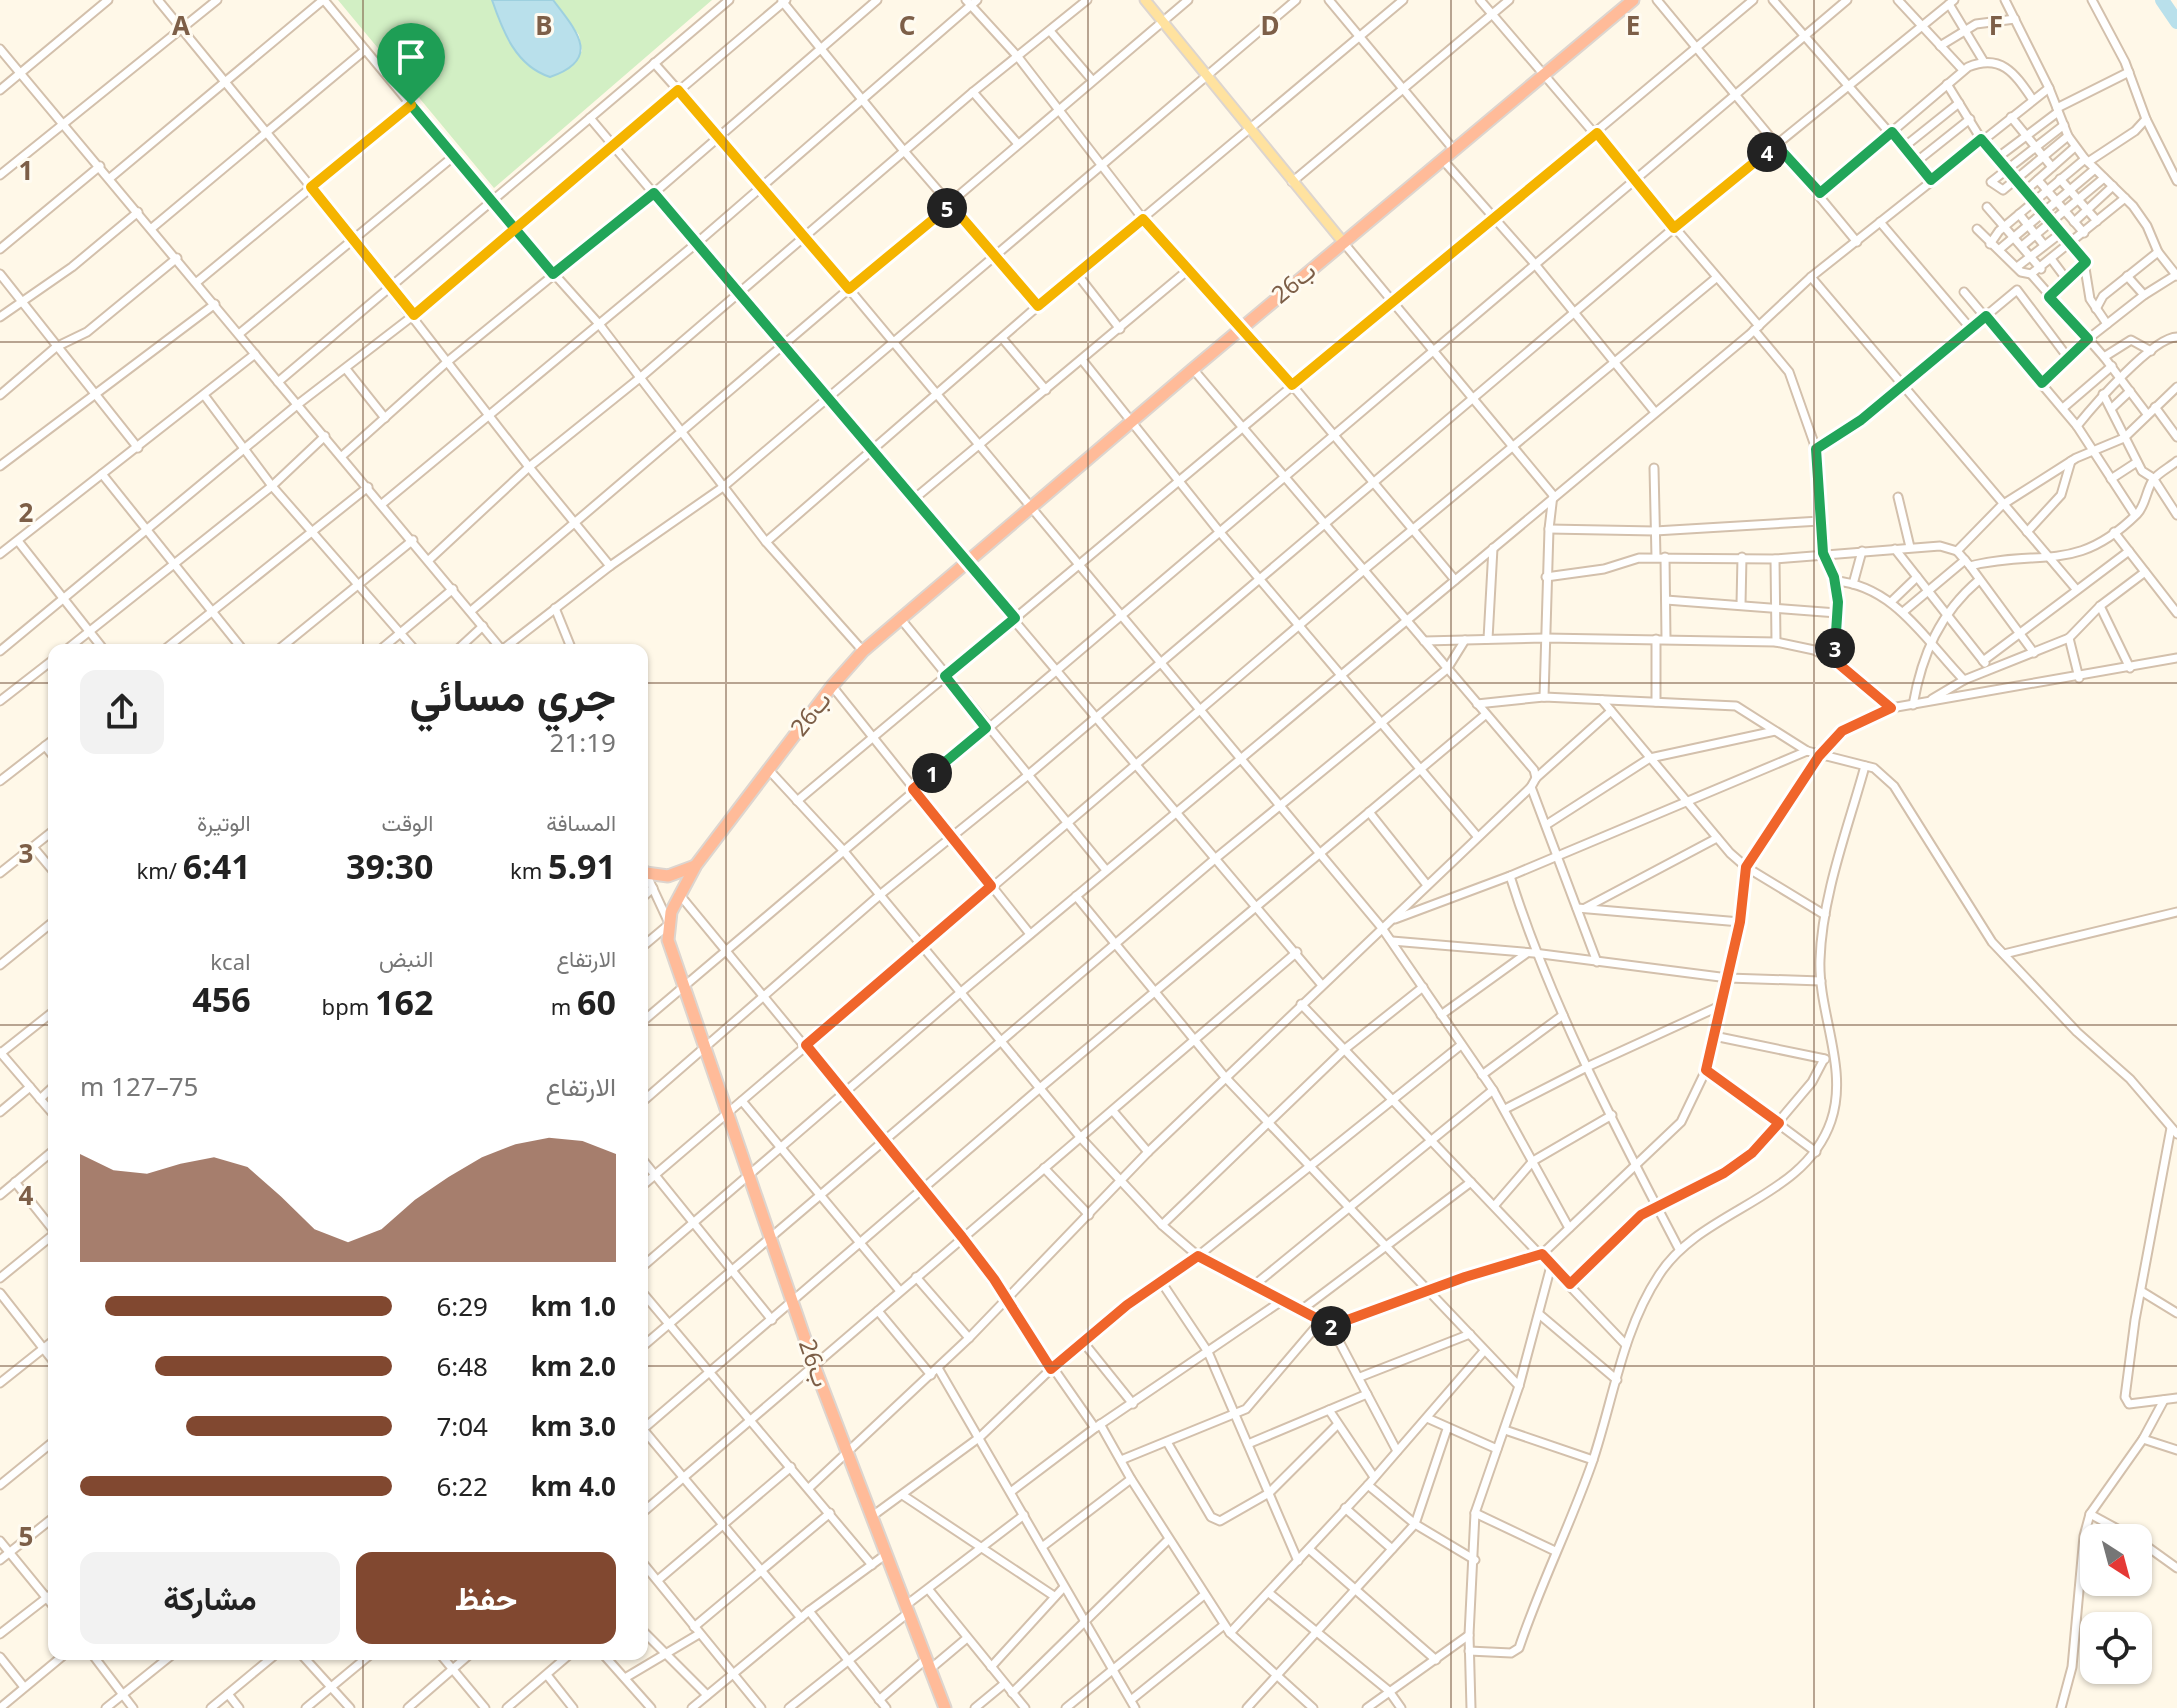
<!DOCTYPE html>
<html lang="ar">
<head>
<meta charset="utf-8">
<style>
	body { margin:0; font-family:"Noto Sans",Vazirmatn,sans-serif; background:#f2f2f2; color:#222; direction:rtl; height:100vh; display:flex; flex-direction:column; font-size:30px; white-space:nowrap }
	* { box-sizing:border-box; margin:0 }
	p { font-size:26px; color:#767676 }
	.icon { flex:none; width:44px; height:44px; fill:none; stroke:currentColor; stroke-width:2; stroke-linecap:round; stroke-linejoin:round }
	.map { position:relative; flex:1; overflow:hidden; direction:ltr }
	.details { position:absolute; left:48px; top:644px; width:600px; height:1016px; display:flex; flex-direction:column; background:#fff; border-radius:16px; box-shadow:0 2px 6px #0004; direction:rtl }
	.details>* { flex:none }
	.needle { width:52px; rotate:144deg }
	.fabs { position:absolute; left:2080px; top:1524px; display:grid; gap:16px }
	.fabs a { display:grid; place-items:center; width:72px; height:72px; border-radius:16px; background:#fff; box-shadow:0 2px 6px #0004; font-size:40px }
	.pin { position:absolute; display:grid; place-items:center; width:68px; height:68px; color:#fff; margin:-82px -34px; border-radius:50% 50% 50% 0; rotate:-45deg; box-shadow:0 0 8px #0007 }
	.pin .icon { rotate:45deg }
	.km { position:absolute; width:40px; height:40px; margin:-20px; border-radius:50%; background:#222; color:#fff; font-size:22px; line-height:40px; text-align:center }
	.round { display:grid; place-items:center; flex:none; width:84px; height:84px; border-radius:16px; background:#f2f2f2 }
	.overview { display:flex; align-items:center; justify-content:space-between; height:136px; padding:0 32px }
	h1 { font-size:44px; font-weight:700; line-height:60px }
	.stats { display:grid; grid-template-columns:repeat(3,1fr); gap:12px; height:136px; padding:8px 32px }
	.stats div { display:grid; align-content:center }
	.stats b { font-size:34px; font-weight:700 }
	.stats small { font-size:22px; font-weight:400 }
	.stats p { font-size:22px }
	.chart { height:224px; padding:16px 32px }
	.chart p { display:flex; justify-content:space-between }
	.chart svg { width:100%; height:144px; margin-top:8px; fill:#814830; opacity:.7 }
	.action { display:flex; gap:16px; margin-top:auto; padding:16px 32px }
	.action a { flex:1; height:92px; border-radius:16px; background:#814830; color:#fff; font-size:32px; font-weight:700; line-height:92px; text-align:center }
	.action a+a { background:#f2f2f2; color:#222 }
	ul { padding:0 32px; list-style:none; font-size:26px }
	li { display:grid; grid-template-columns:128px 96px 1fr; align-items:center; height:60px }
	li i { height:20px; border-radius:10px; background:#814830 }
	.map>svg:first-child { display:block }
	.green { fill:#d2efc4 }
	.water { fill:#b9e0eb; stroke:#9ed0df; stroke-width:2 }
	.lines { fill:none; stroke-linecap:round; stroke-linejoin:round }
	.river { stroke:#b9e0eb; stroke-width:14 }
	.minor-casing { stroke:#d3c0ac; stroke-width:11 }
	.major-casing { stroke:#ddd5cf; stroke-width:13 }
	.highway-casing { stroke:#ddd5cf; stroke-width:15 }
	.minor { stroke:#fff; stroke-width:7 }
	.major { stroke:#ffe29f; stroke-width:9 }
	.highway { stroke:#fb9; stroke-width:11 }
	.split-1-casing { stroke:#fff; stroke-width:16 }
	.split-2-casing { stroke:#fff; stroke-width:16 }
	.split-3-casing { stroke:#fff; stroke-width:16 }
	.split-4-casing { stroke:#fff; stroke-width:16 }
	.split-5-casing { stroke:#fff; stroke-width:16 }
	.split-6-casing { stroke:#fff; stroke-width:16 }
	.split-1 { stroke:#22a559; stroke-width:10 }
	.split-2 { stroke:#f0652b; stroke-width:10 }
	.split-3 { stroke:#f0652b; stroke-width:10 }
	.split-4 { stroke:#22a559; stroke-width:10 }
	.split-5 { stroke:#f5b400; stroke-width:10 }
	.split-6 { stroke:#f5b400; stroke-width:10 }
	.grid { fill:none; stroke:#7d5f48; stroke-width:2; stroke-opacity:0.55 }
	.labels { text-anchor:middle; stroke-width:6; stroke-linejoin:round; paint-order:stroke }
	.street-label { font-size:24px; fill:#7d5f48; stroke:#fffbf1 }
	.grid-label { font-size:26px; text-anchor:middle; font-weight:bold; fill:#7d5f48; stroke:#fffbf1; stroke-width:6; stroke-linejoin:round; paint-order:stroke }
</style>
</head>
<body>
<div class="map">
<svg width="2177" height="1708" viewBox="0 0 2177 1708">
	<rect width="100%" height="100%" fill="#fff8e8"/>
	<path class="green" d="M338 0H492L499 19 559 74 582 51 579 35 553 0H712L494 188Z"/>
	<path class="water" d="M492 0H553C576 30 603 59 550 77 516 66 503 32 492 0Z"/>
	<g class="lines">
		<path class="river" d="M2162 0 2177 22"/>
		<g class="minor-casing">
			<g id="minor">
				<path d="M158 0 311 187 529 467 610 566"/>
				<path d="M324 0 513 228 599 324 766 542 863 651"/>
				<path d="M966 0 1018 57 1143 219 1292 385 1455 580"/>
				<path d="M1329 0 1454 150"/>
				<path d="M1480 0 1759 326"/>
				<path d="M1657 0 1857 242"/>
				<path d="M1773 0 1931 180"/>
				<path d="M1898 0 1963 70"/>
				<path d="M2005 0 2049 88 2068 136 2085 159 2133 206 2147 226 2158 252 2177 276"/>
				<path d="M2092 0 2125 62 2146 119 2177 181"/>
				<path d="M782 1 904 151 1038 306"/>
				<path d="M1949 4 1984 62"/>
				<path d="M1050 31 1092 80"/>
				<path d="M1940 46 1976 24 2015 19"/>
				<path d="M0 49 502 650"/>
				<path d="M654 63 764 187 1382 928 1493 1090 1569 1228"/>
				<path d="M1947 84 1981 139 2083 256 2090 299 2107 324"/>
				<path d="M0 90 108 0"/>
				<path d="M973 92 1018 144"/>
				<path d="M2057 108 2129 72"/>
				<path d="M2011 117 2052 167"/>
				<path d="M590 118 729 0"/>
				<path d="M2064 125 1991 182 2003 190 2068 136"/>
				<path d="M1904 147 1959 103"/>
				<path d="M1997 158 2058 112"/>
				<path d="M1442 159 1534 263 1654 411"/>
				<path d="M1916 162 1970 119"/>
				<path d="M2088 162 2135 131 2146 119"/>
				<path d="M0 175 217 0"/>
				<path d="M110 178 323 0"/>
				<path d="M2060 179 2097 221"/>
				<path d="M2038 180 2084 233"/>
				<path d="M1292 182 1509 0"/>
				<path d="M2024 192 2075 147"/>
				<path d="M1820 193 1968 67C2002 53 2015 74 2033 100"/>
				<path d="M1987 207 2041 269"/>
				<path d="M2019 214 2044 245"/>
				<path d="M1880 222 1971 329"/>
				<path d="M2074 222 2113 186"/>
				<path d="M152 228 365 50"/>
				<path d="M1977 229 2021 272 2031 274 2125 198"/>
				<path d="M1343 242 1553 495 1549 529 1544 697"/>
				<path d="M1990 244 1999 231 2085 159"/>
				<path d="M2022 246 2104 178"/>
				<path d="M2001 248 2095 169"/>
				<path d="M0 249 100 166"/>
				<path d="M2052 260 2067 280"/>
				<path d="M2017 267 2061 233"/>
				<path d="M0 274 138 448"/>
				<path d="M1077 274 1120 329"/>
				<path d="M2031 274 2104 357 2147 414"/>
				<path d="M2127 276 2144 295"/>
				<path d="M1811 277 2076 589"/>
				<path d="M197 282 411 105"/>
				<path d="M1964 292 2077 426 2135 515"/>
				<path d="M2049 297 2086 262"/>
				<path d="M2096 309 2103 296 2158 252"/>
				<path d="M0 317 72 267 138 212"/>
				<path d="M1754 330 1789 372 1814 443 1823 553 1834 577 1838 602 1834 660"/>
				<path d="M239 334 454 156"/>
				<path d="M1002 338 1046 390"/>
				<path d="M2104 357 2131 340 2151 351"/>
				<path d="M1083 361 1218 530 1477 836"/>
				<path d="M346 369 385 418"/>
				<path d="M1193 369 1534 770 1536 778"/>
				<path d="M278 382 590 118 1321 984"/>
				<path d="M2042 383 2088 339 2144 295 2176 275"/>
				<path d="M2103 394 2142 471 2153 478 2177 515"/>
				<path d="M0 395 56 347 87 332 177 258"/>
				<path d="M204 395 272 486 415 650"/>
				<path d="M2155 407 2177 437"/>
				<path d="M2063 408 2112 366"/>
				<path d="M2112 408 2130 391"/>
				<path d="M2077 426C2094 405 2153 337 2177 337"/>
				<path d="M1816 449 1861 420 2017 290 2069 359"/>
				<path d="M342 456 447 362 654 193 877 0"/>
				<path d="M0 466 215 304"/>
				<path d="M1654 468 1656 557"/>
				<path d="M102 474 243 650"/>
				<path d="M2111 479 2137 462"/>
				<path d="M1898 497 1910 547"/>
				<path d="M914 499 1188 270"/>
				<path d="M382 504 698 242 977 0"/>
				<path d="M1549 529 1655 531 1820 521"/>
				<path d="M2027 532 2061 495 2071 461"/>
				<path d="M2114 532 2177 613"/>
				<path d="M18 541 104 650"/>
				<path d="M766 542 1038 306 1403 0"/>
				<path d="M1895 549 1985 663"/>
				<path d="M1957 551 2002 505 2076 458 2124 438 2177 387"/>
				<path d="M0 554 255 354"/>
				<path d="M1665 557 1666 639"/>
				<path d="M430 559 529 467 641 377 973 92 1087 0"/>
				<path d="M1775 559 1776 642"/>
				<path d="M1970 566C2041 548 2075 575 2137 514 2146 505 2146 490 2153 480 2158 473 2170 467 2177 461"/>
				<path d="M1546 577 1604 569 1639 558 1775 559 1940 546 1957 551 1970 566 2034 653"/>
				<path d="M1835 581C1894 585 1926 641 1964 680"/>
				<path d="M1853 584 1862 551"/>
				<path d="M1666 600 1837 613"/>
				<path d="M1892 601 1917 577"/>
				<path d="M1741 604 1742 557"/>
				<path d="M2100 606 2130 668"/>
				<path d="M555 608 572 650"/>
				<path d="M471 611 1188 0"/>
				<path d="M1903 612 1965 560"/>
				<path d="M900 618 1106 870"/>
				<path d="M2069 638 2079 678"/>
				<path d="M1488 639 1493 548"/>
				<path d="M1656 639V702"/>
				<path d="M1424 641 1545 638 1776 642 1814 650 1834 660 1891 708"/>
				<path d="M66 650 272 486 325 436"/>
				<path d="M164 650 368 487"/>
				<path d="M278 650 413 540"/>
				<path d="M380 650 453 589"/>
				<path d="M457 650 483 626"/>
				<path d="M502 650 610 566 723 487 1296 0"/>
				<path d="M0 651 297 405 414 315 786 0"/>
				<path d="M1983 661 2129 551"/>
				<path d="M832 686 1030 934"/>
				<path d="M1932 699 1964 680 2069 638 2100 606 2145 572"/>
				<path d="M1602 700 1730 853 1746 867 1825 915"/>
				<path d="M0 701 54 659"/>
				<path d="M1477 704 1544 697 1736 706 1807 751 1874 768 1894 786 1992 942 2077 1032 2130 1079 2177 1134"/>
				<path d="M1913 705C1922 654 1940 613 1979 580"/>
				<path d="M45 746 54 757"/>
				<path d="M768 769 842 849 1081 1138 1162 1225 1198 1256 1331 1326 1397 1451"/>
				<path d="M0 781 54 739"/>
				<path d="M1531 787 1597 962"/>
				<path d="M797 801 1753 0"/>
				<path d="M1369 812 1427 885"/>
				<path d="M1546 825 1650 758 1775 731"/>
				<path d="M33 847 54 872"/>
				<path d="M642 865 668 921"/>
				<path d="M0 873 54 830"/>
				<path d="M1510 876C1551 1006 1616 1128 1679 1249"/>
				<path d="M679 894 962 1237 1095 1428"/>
				<path d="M1076 896 1225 1077 1519 1386"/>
				<path d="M642 898 653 888"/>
				<path d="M1577 908 1740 922"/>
				<path d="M1585 908 1717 838"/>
				<path d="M1395 919 1510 876 1807 751"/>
				<path d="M1392 941 1534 953 1728 978 1821 981"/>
				<path d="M642 947 667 926"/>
				<path d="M2004 954 2177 912"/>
				<path d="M0 965 54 921"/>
				<path d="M1301 1004 1626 1345"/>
				<path d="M1441 1015 1527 953"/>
				<path d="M642 1022 1847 0"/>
				<path d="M1714 1036 1825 1059"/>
				<path d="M0 1052 54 1115"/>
				<path d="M1 1053 54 1011"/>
				<path d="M1706 1070 1816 1152"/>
				<path d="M1482 1075 1563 1015"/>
				<path d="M40 1099 54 1086"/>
				<path d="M742 1101 900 1291"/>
				<path d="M642 1102 881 894 1027 776 1674 228 1954 0"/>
				<path d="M1505 1109 1589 1066 1720 1006"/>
				<path d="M1113 1111 1148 1152"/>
				<path d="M0 1112 30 1087"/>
				<path d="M2171 1128 2135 1320 2125 1397 2129 1404 2177 1398"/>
				<path d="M642 1159 772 1320"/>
				<path d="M1044 1168 1089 1215"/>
				<path d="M15 1182 54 1231"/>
				<path d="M642 1186 1365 569 1716 278"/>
				<path d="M0 1195 54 1150"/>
				<path d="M1495 1205 1533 1161 1612 1115"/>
				<path d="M1162 1225 1345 1049 1423 987"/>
				<path d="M642 1267 960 993 1749 335 1811 277 2049 88"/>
				<path d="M916 1277 969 1338"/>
				<path d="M0 1278 54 1234"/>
				<path d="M1162 1283 1208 1352 1298 1561"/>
				<path d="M1570 1284 1641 1215 1711 1182 1752 1153 1812 1082 1824 1059"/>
				<path d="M1252 1287 1493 1090"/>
				<path d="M2141 1291 2177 1313"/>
				<path d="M642 1292 872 1565"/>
				<path d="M0 1293 54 1362"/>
				<path d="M878 1311 931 1375"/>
				<path d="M1300 1311 1471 1182"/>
				<path d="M1539 1314 1617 1380"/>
				<path d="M1331 1326 1430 1289 1542 1254 1681 1122 1706 1070 1740 922 1746 867 1819 756 1842 731 1891 708 2177 658"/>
				<path d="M1084 1343 1133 1404"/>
				<path d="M642 1347 1216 858 1447 669 1465 640"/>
				<path d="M938 1368 1135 1708"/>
				<path d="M1360 1377 1470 1334"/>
				<path d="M0 1383 54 1340"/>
				<path d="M1329 1410 1374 1477"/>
				<path d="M1427 1418 1497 1449"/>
				<path d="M1100 1424 1131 1479 1230 1633 1313 1708"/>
				<path d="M642 1428 801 1618"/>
				<path d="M642 1430 1040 1088 1485 715"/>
				<path d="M1505 1430 1593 1460"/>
				<path d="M2143 1439 2177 1450"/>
				<path d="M1167 1442 1211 1517 1220 1521 1269 1493 1337 1425"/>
				<path d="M1248 1444 1367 1394"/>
				<path d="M1121 1460 1246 1409 1320 1322"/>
				<path d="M0 1485 54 1441"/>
				<path d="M1368 1485 1415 1524 1475 1560"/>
				<path d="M809 1488 969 1338 1148 1152 1531 787 1536 778 1611 711"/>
				<path d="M1012 1491 1095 1428 1280 1302"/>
				<path d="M904 1496 1054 1596"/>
				<path d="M1345 1508 1392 1549"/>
				<path d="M642 1513 1297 952"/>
				<path d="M1475 1513 1555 1551"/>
				<path d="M2090 1514 2134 1538"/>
				<path d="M871 1517 980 1437 1051 1369 1127 1305 1198 1256 1461 1045"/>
				<path d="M2138 1540 2177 1568"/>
				<path d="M0 1541 54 1607"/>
				<path d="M1042 1547 1131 1479"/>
				<path d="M1309 1549 1436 1660"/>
				<path d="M0 1560 54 1517"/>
				<path d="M642 1562 761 1708"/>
				<path d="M658 1580 791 1467"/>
				<path d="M929 1590 1025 1708"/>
				<path d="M1269 1593 1389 1691 1401 1708"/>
				<path d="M905 1606 1024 1515"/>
				<path d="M809 1611 886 1708"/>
				<path d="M694 1627 830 1513"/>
				<path d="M642 1630 707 1695"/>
				<path d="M1230 1633 1368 1485 1484 1351"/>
				<path d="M0 1634 54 1592"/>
				<path d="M1469 1651 1511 1653 1519 1648C1540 1585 1570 1526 1592 1463 1613 1401 1622 1331 1659 1275 1701 1209 1804 1200 1831 1121 1849 1069 1818 1013 1820 960 1822 895 1848 828 1865 766"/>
				<path d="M92 1654 133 1708"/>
				<path d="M301 1654 350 1708"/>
				<path d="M440 1654 485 1708"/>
				<path d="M603 1654 651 1708"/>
				<path d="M0 1657 24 1687"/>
				<path d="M991 1667 1064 1587"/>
				<path d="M929 1670 967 1638"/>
				<path d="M547 1675 573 1708"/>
				<path d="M625 1678 699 1634"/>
				<path d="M1012 1693 1168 1540"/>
				<path d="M228 1694 239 1708"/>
				<path d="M879 1700 925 1660"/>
				<path d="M1131 1700 1224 1625"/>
				<path d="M0 1708 65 1654"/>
				<path d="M106 1708 173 1654"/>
				<path d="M211 1708 276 1654"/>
				<path d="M306 1708 371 1654"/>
				<path d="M408 1708 470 1654"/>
				<path d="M507 1708 570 1654"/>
				<path d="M692 1708 809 1611 885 1555"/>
				<path d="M789 1708 908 1613"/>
				<path d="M975 1708 1004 1684"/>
				<path d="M1066 1708 1204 1595"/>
				<path d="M1247 1708 1415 1524 1447 1429"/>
				<path d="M1367 1708 1469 1635"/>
				<path d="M1471 1708 1469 1635 1475 1513 1519 1386 1551 1266"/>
				<path d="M2061 1708 2072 1667 2084 1536 2090 1514 2143 1439 2164 1400"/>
			</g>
		</g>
		<g class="major-casing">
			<path id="major" d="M1145 0 1343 242"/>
		</g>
		<g class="highway-casing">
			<g id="highway">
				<path d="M646 873 668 876 695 866"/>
				<path d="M945 1708 815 1368 668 940 671 912 696 865 832 686 863 651 1193 369 1633 0"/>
			</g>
		</g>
		<use href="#minor" class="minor"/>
		<use href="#major" class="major"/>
		<use href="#highway" class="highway"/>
	</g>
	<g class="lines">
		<g class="split-1-casing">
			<path id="split-1" d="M411 105 553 274 654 193 1015 618 945 676 986 728 932 773"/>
		</g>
		<g class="split-2-casing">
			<path id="split-2" d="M932 773 913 789 991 886 806 1045 962 1237 994 1279 1051 1369 1127 1305 1198 1256 1331 1326"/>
		</g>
		<g class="split-3-casing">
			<path id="split-3" d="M1331 1326 1465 1277 1542 1254 1570 1284 1641 1215 1724 1173 1752 1153 1779 1123 1706 1070 1740 922 1746 867 1819 756 1842 731 1891 708 1834 660 1835 648"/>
		</g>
		<g class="split-4-casing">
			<path id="split-4" d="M1767 152 1776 145 1820 193 1892 132 1931 180 1981 139 2086 262 2049 297 2088 339 2042 383 1986 316 1861 420 1816 449 1823 553 1834 577 1838 602 1835 648"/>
		</g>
		<g class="split-5-casing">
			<path id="split-5" d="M947 208 951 205 1038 306 1143 219 1292 385 1597 133 1674 228 1767 152"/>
		</g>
		<g class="split-6-casing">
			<path id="split-6" d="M411 105 311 187 414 315 678 90 849 289 947 208"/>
		</g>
		<use href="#split-1" class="split-1"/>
		<use href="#split-2" class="split-2"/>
		<use href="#split-3" class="split-3"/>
		<use href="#split-4" class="split-4"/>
		<use href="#split-5" class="split-5"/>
		<use href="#split-6" class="split-6"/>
	</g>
	<path class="grid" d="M363 0V650M726 0V1708M1088 0V1708M1451 0V1708M1814 0V1708M0 342H2177M0 683H54M642 683H2177M0 1025H54M642 1025H2177M0 1366H54M642 1366H2177M363 1654V1708"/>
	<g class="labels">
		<g class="street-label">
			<text transform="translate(1294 283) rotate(-40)" y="8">26ب</text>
			<text transform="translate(811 714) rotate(-52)" y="8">26ب</text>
			<text transform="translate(814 1363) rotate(71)" y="8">26ب</text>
		</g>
	</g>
	<g class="grid-label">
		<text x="181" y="35">A</text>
		<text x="544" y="35">B</text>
		<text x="907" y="35">C</text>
		<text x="1270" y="35">D</text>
		<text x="1633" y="35">E</text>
		<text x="1996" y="35">F</text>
		<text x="26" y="180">1</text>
		<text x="26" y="522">2</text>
		<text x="26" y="863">3</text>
		<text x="26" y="1205">4</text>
		<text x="26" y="1546">5</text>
	</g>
</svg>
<div class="fabs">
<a><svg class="needle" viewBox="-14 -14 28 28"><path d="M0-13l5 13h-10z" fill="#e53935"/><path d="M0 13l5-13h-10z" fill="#767676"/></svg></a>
<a><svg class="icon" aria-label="locate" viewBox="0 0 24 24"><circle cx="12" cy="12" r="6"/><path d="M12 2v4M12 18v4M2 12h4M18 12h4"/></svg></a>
</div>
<div class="pin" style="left:411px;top:105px;background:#1e9e55"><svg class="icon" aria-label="arrive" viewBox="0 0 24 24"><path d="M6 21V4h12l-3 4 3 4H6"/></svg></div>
<b class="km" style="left:932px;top:773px">1</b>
<b class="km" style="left:1331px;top:1326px">2</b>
<b class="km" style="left:1835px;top:648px">3</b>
<b class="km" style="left:1767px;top:152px">4</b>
<b class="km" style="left:947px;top:208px">5</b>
<section class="details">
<div class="overview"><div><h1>جري مسائي</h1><p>21:19</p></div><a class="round"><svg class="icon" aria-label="share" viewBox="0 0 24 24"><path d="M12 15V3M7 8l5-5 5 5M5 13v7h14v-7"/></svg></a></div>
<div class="stats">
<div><p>المسافة</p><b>5.91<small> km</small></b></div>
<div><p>الوقت</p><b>39:30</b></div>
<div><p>الوتيرة</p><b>6:41<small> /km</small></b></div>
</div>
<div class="stats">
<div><p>الارتفاع</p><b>60<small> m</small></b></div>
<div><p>النبض</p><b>162<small> bpm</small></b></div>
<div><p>kcal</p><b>456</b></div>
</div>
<div class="chart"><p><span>الارتفاع</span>75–127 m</p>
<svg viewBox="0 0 160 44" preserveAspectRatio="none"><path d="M0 44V11L10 16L20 17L30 14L40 12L50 15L60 24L70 34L80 38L90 34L100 25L110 18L120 12L130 8L140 6L150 7L160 11V44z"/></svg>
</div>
<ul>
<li><b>1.0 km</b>6:29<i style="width:92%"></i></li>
<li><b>2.0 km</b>6:48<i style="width:76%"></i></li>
<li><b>3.0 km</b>7:04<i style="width:66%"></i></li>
<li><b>4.0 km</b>6:22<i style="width:100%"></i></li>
</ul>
<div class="action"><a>حفظ</a><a>مشاركة</a></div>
</section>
</div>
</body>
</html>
